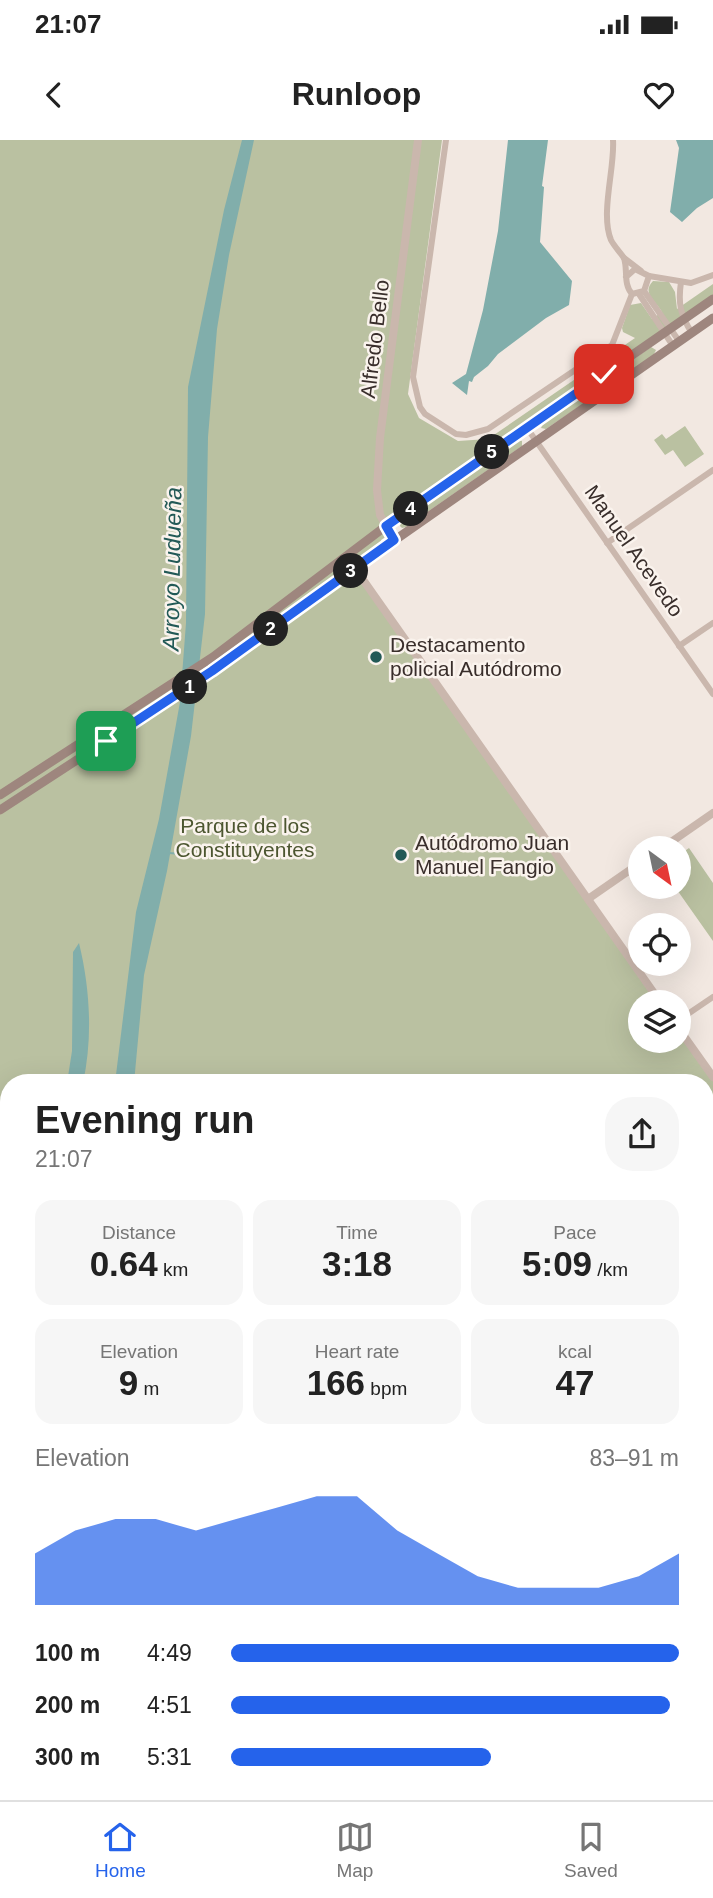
<!DOCTYPE html>
<html lang="en">
<head>
<meta charset="utf-8">
<style>
	body { margin:0; font-family:Arial,sans-serif; background:#f6f6f6; color:#222; height:100vh; display:flex; flex-direction:column; font-size:26px; white-space:nowrap }
	* { box-sizing:border-box; margin:0 }
	p { font-size:23px; color:#767676 }
	.icon { flex:none; width:38px; height:38px; fill:none; stroke:currentColor; stroke-width:2; stroke-linecap:round; stroke-linejoin:round }
	.map { position:relative; flex:1; overflow:hidden }
	.sheet { position:absolute; left:0px; top:934px; width:714px; height:726px; display:flex; flex-direction:column; background:#fff; border-radius:28px 28px 0 0; box-shadow:0 7px 28px #0002 }
	.sheet>* { flex:none }
	.needle { width:46px; rotate:147deg }
	.controls { position:absolute; left:628px; top:696px; display:grid; gap:14px }
	.controls a { display:grid; place-items:center; width:63px; height:63px; border-radius:50%; background:#fff; box-shadow:0 7px 28px #0002; font-size:35px }
	.pin { position:absolute; display:grid; place-items:center; width:60px; height:60px; color:#fff; margin:-30px; border-radius:14px; box-shadow:0 4px 10px #0006 }
	.km { position:absolute; width:35px; height:35px; margin:-18px; border-radius:50%; background:#222; color:#fff; font-size:19px; line-height:35px; text-align:center }
	.round { display:grid; place-items:center; flex:none; width:74px; height:74px; border-radius:28px; background:#f6f6f6 }
	.overview { display:flex; align-items:center; justify-content:space-between; height:119px; padding:0 35px }
	h1 { font-size:38px; font-weight:700; line-height:52px }
	.stats { display:grid; grid-template-columns:repeat(3,1fr); gap:10px; height:119px; padding:7px 35px }
	.stats div { display:grid; align-content:center; border-radius:18px; background:#f6f6f6; text-align:center }
	.stats b { font-size:35px; font-weight:700 }
	.stats small { font-size:19px; font-weight:400 }
	.stats p { font-size:19px }
	.chart { height:196px; padding:14px 35px }
	.chart p { display:flex; justify-content:space-between }
	.chart svg { width:100%; height:126px; margin-top:7px; fill:#2563eb; opacity:.7 }
	ul { padding:0 35px; list-style:none; font-size:23px }
	li { display:grid; grid-template-columns:112px 84px 1fr; align-items:center; height:52px }
	li i { height:18px; border-radius:9px; background:#2563eb }
	.status { display:flex; justify-content:space-between; align-items:center; height:49px; padding:0 35px; background:#fff; direction:ltr }
	.status svg { height:19px; fill:currentColor }
	header { display:flex; justify-content:space-between; align-items:center; height:91px; padding:0 35px; background:#fff; font-size:32px; font-weight:700 }
	.menu { display:flex; justify-content:space-around; align-items:center; height:98px; border-top:2px solid #e0e0e0; background:#fff; font-size:19px; color:#767676 }
	.menu a { display:grid; justify-items:center; gap:4px }
	.menu .selected { color:#2563eb }
	.map>svg:first-child { display:block }
	.green { fill:#bac1a1 }
	.water { fill:#81aeab }
	.lines { fill:none; stroke-linecap:round; stroke-linejoin:round }
	.stream { stroke:#81aeab; stroke-width:2 }
	.minor { stroke:#cab7ad; stroke-width:6 }
	.tertiary { stroke:#cab7ad; stroke-width:8 }
	.secondary { stroke:#9e867e; stroke-width:9 }
	.route-casing { stroke:#fff; stroke-width:14 }
	.route { stroke:#2563eb; stroke-width:9 }
	.poi-dot { fill:#225956; stroke:#faf3ed; stroke-width:2.5 }
	.labels { text-anchor:middle; stroke-width:5; stroke-linejoin:round; paint-order:stroke }
	.street-label { font-size:21px; fill:#392e2b; stroke:#faf3ed }
	.poi-label { font-size:21px; fill:#392e2b; stroke:#faf3ed; text-anchor:start }
	.park-label { font-size:21px; fill:#4c5630; stroke:#faf3ed }
	.water-label { font-size:23px; font-style:italic; fill:#225956; stroke:#faf3ed }
</style>
</head>
<body>
<div class="status"><b>21:07</b><svg viewBox="0 0 49 12"><path d="M0 12V9h3v3zM5 12V6h3v6zM10 12V3h3v9zM15 12V0h3v12zM26 1h20v11H26zM47 4h2v5h-2z"/></svg></div>
<header><svg class="icon" aria-label="back" viewBox="0 0 24 24"><path d="M15 5l-7 7 7 7"/></svg>Runloop<svg class="icon" aria-label="heart" viewBox="0 0 24 24"><path d="M12 20l-8-8c-3-5 5-10 8-4 3-6 11-1 8 4z"/></svg></header>
<div class="map">
<svg width="713" height="1660" viewBox="0 0 713 1660">
	<rect width="100%" height="100%" fill="#f2e8e1"/>
	<g class="green">
		<path d="M0 0H442L408 254 419 278 458 301 488 299 635 198 623 192 622 188 630 165 641 163 652 179 662 172C656 161 641 153 653 141L669 142 675 152 677 169 713 144V159L386 386 390 394 381 400V405L354 424 351 422 346 425 359 434 661 863H640V901H679V889L713 937V1193L705 1202V943H9V1652H318L311 1660H0Z"/>
		<path d="M651 207 656 210 653 216 546 289 541 288 543 284Z"/>
		<path d="M685 286 704 314 685 327 673 310 665 315 654 300 662 294 666 299Z"/>
		<path d="M517 300 522 301V306L406 387 402 388 400 386 401 381Z"/>
		<path d="M689 708 713 743V801L675 747H679V715Z"/>
	</g>
	<g class="water">
		<path d="M242 0H254L229 115 217 189 208 297 205 474 191 596 167 731 144 835 134 943H115L136 772 159 679 180 562 186 483 188 247 224 70Z"/>
		<path d="M508 0H548L542 46 544 47 540 102 572 141 569 165 546 178 498 214 488 226 474 237 472 242 469 241 467 255 452 243 466 234 483 170 498 91Z"/>
		<path d="M676 0H713V58L697 68 682 82 670 72 679 8Z"/>
		<path d="M79 803C90 848 93 897 83 943H67L72 911 73 812Z"/>
		<path d="M9 1380V1452L0 1448V1390Z"/>
	</g>
	<g class="lines">
		<g class="stream">
			<path d="M169 713 220 717"/>
			<path d="M235 716 256 715"/>
			<path d="M339 1660 346 1652"/>
		</g>
		<g class="minor">
			<path d="M446 0 413 237 420 267 425 274 456 294 466 295 488 289 612 205 632 154"/>
			<path d="M613 0C615 28 600 74 611 100 614 106 620 112 624 118"/>
			<path d="M649 136 691 143 713 135"/>
			<path d="M626 137 635 129 649 136 644 151 632 154C623 144 628 130 624 118L641 131"/>
			<path d="M681 142C678 163 680 175 692 193"/>
			<path d="M644 151 679 201"/>
			<path d="M639 154 673 206"/>
			<path d="M527 288 713 554"/>
			<path d="M607 403 713 330"/>
			<path d="M679 506 713 483"/>
			<path d="M679 880 713 857"/>
			<path d="M705 1221 713 1212"/>
			<path d="M713 1247 710 1254 713 1260"/>
			<path d="M705 1279 713 1288"/>
			<path d="M705 1456 713 1467"/>
			<path d="M705 1582 713 1577"/>
			<path d="M705 1618 713 1612"/>
			<path d="M705 1621 713 1632"/>
			<path d="M375 1652 380 1658 385 1657 388 1652"/>
			<path d="M496 1652 502 1660"/>
			<path d="M324 1660 331 1652"/>
			<path d="M587 1660 598 1652"/>
			<path d="M635 1660 650 1652"/>
		</g>
		<g class="tertiary">
			<path d="M394 400 380 375 377 350 380 298 418 0"/>
			<path d="M341 420 359 434 661 863"/>
			<path d="M661 709 713 673"/>
			<path d="M588 759 640 723"/>
			<path d="M679 889 713 937"/>
		</g>
		<g class="secondary">
			<path d="M0 655 213 517 386 386 713 159"/>
			<path d="M0 670 212 532 352 430 713 178"/>
		</g>
	</g>
	<g class="lines">
		<g class="route-casing">
			<path id="route" d="M106 601 212 531 394 400 386 386 604 234"/>
		</g>
		<use href="#route" class="route"/>
	</g>
	<g class="poi-dot">
		<circle cx="376" cy="517" r="7"/>
		<circle cx="401" cy="715" r="7"/>
	</g>
	<g class="labels">
		<g class="street-label">
			<text transform="translate(375 199) rotate(-83)" y="7">Alfredo Bello</text>
			<text transform="translate(634 411) rotate(55)" y="7">Manuel Acevedo</text>
		</g>
		<g class="poi-label">
			<text x="390" y="512">Destacamento<tspan x="390" dy="24">policial Autódromo</tspan></text>
			<text x="415" y="710">Autódromo Juan<tspan x="415" dy="24">Manuel Fangio</tspan></text>
		</g>
		<g class="park-label">
			<text x="245" y="693">Parque de los<tspan x="245" dy="24">Constituyentes</tspan></text>
		</g>
		<g class="water-label">
			<text transform="translate(172 429) rotate(-89)" y="8">Arroyo Ludueña</text>
		</g>
	</g>
</svg>
<div class="controls">
<a><svg class="needle" viewBox="-14 -14 28 28"><path d="M0-13l5 13h-10z" fill="#e53935"/><path d="M0 13l5-13h-10z" fill="#767676"/></svg></a>
<a><svg class="icon" aria-label="locate" viewBox="0 0 24 24"><circle cx="12" cy="12" r="6"/><path d="M12 2v4M12 18v4M2 12h4M18 12h4"/></svg></a>
<a><svg class="icon" aria-label="layers" viewBox="0 0 24 24"><path d="M12 4l9 5-9 5-9-5zM3 14l9 5 9-5"/></svg></a>
</div>
<div class="pin" style="left:106px;top:601px;background:#1e9e55"><svg class="icon" aria-label="arrive" viewBox="0 0 24 24"><path d="M6 21V4h12l-3 4 3 4H6"/></svg></div>
<div class="pin" style="left:604px;top:234px;background:#d93025"><svg class="icon" aria-label="check" viewBox="0 0 24 24"><path d="M5 12l5 5 9-10"/></svg></div>
<b class="km" style="left:190px;top:547px">1</b>
<b class="km" style="left:271px;top:489px">2</b>
<b class="km" style="left:351px;top:431px">3</b>
<b class="km" style="left:411px;top:369px">4</b>
<b class="km" style="left:492px;top:312px">5</b>
<section class="sheet">
<div class="overview"><div><h1>Evening run</h1><p>21:07</p></div><a class="round"><svg class="icon" aria-label="share" viewBox="0 0 24 24"><path d="M12 15V3M7 8l5-5 5 5M5 13v7h14v-7"/></svg></a></div>
<div class="stats">
<div><p>Distance</p><b>0.64<small> km</small></b></div>
<div><p>Time</p><b>3:18</b></div>
<div><p>Pace</p><b>5:09<small> /km</small></b></div>
</div>
<div class="stats">
<div><p>Elevation</p><b>9<small> m</small></b></div>
<div><p>Heart rate</p><b>166<small> bpm</small></b></div>
<div><p>kcal</p><b>47</b></div>
</div>
<div class="chart"><p><span>Elevation</span>83–91 m</p>
<svg viewBox="0 0 160 44" preserveAspectRatio="none"><path d="M0 44V26L10 18L20 14L30 14L40 18L50 14L60 10L70 6L80 6L90 18L100 26L110 34L120 38L130 38L140 38L150 34L160 26V44z"/></svg>
</div>
<ul>
<li><b>100 m</b>4:49<i style="width:100%"></i></li>
<li><b>200 m</b>4:51<i style="width:98%"></i></li>
<li><b>300 m</b>5:31<i style="width:58%"></i></li>
</ul>
</section>
</div>
<nav class="menu">
<a class="selected"><svg class="icon" aria-label="home" viewBox="0 0 24 24"><path d="M3 11l9-7 9 7M6 9v11h12V9"/></svg>Home</a>
<a><svg class="icon" aria-label="map" viewBox="0 0 24 24"><path d="M3 6l6-2 6 2 6-2v14l-6 2-6-2-6 2zM9 4v14M15 6v14"/></svg>Map</a>
<a><svg class="icon" aria-label="saved" viewBox="0 0 24 24"><path d="M7 4h10v16l-5-4-5 4z"/></svg>Saved</a>
</nav>
</body>
</html>
